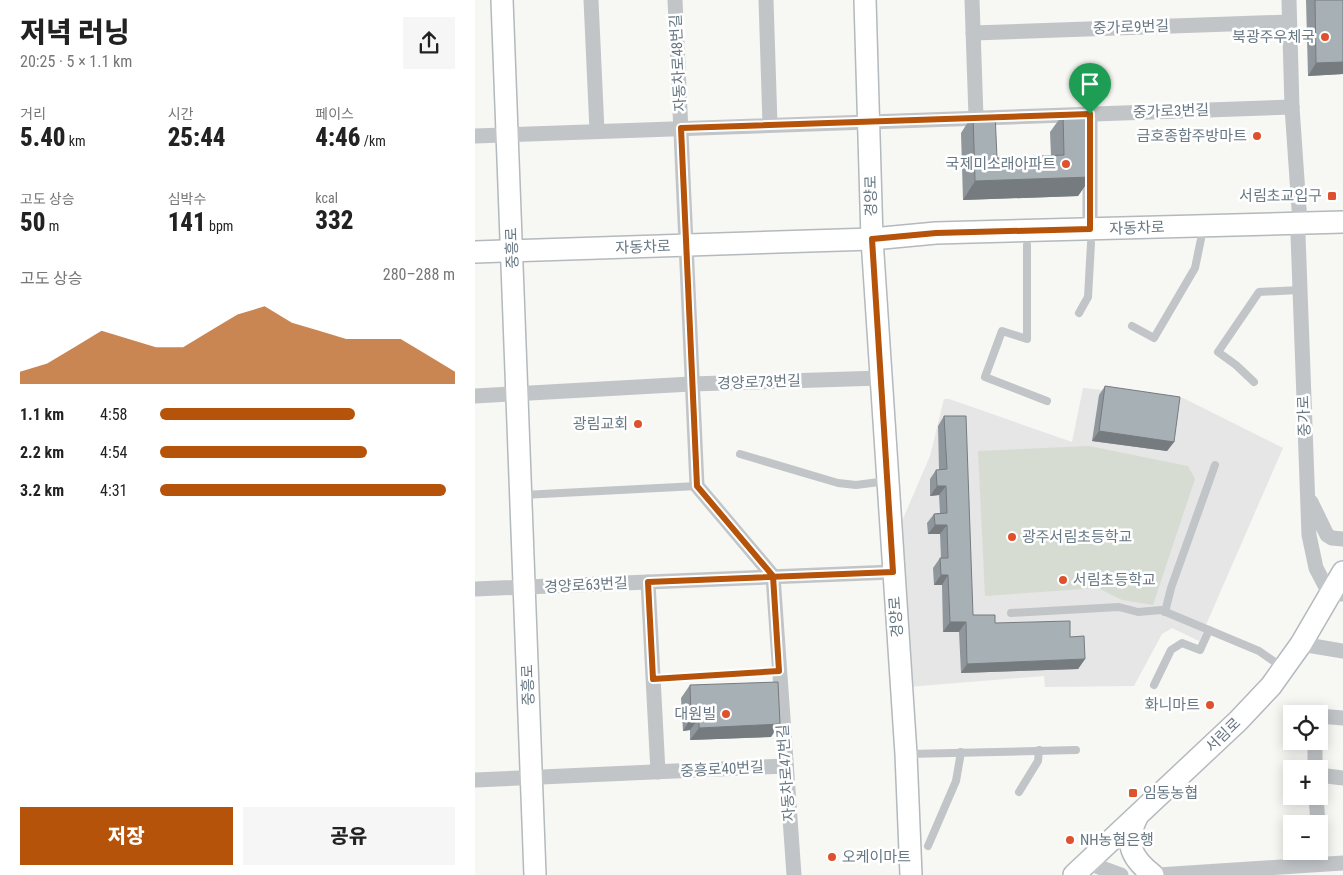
<!DOCTYPE html>
<html lang="ko">
<head>
<meta charset="utf-8">
<style>
	body { margin:0; font-family:"Roboto Condensed","Noto Sans KR",sans-serif; background:#f6f6f6; color:#222; height:100vh; display:flex; flex-direction:column; font-size:19px; white-space:nowrap }
	* { box-sizing:border-box; margin:0 }
	p { font-size:16px; color:#767676 }
	.icon { flex:none; width:28px; height:28px; fill:none; stroke:currentColor; stroke-width:2; stroke-linecap:round; stroke-linejoin:round }
	.map { position:relative; flex:1; overflow:hidden }
	.details { display:flex; flex-direction:column; background:#fff; width:475px }
	.details>* { flex:none }
	.tools { position:absolute; left:808px; top:705px; display:grid; gap:10px }
	.tools a { display:grid; place-items:center; width:45px; height:45px; border-radius:0px; background:#fff; box-shadow:0 2px 12px #0003; font-size:25px }
	.pin { position:absolute; display:grid; place-items:center; width:42px; height:42px; color:#fff; margin:-51px -21px; border-radius:50% 50% 50% 0; rotate:-45deg; box-shadow:0 0 5px #0007 }
	.pin .icon { rotate:45deg }
	.round { display:grid; place-items:center; flex:none; width:52px; height:52px; border-radius:0px; background:#f6f6f6 }
	.summary { display:flex; align-items:center; justify-content:space-between; height:85px; padding:0 20px }
	h1 { font-size:28px; font-weight:800; line-height:38px }
	.metrics { display:grid; grid-template-columns:repeat(3,1fr); gap:8px; height:85px; padding:5px 20px }
	.metrics div { display:grid; align-content:center }
	.metrics b { font-size:25px; font-weight:800 }
	.metrics small { font-size:14px; font-weight:400 }
	.metrics p { font-size:14px }
	.chart { height:140px; padding:10px 20px }
	.chart p { display:flex; justify-content:space-between }
	.chart svg { width:100%; height:90px; margin-top:5px; fill:#b45309; opacity:.7 }
	.primary-button { display:flex; gap:10px; margin-top:auto; padding:10px 20px }
	.primary-button a { flex:1; height:58px; border-radius:0px; background:#b45309; color:#fff; font-size:20px; font-weight:800; line-height:58px; text-align:center }
	.primary-button a+a { background:#f6f6f6; color:#222 }
	ul { padding:0 20px; list-style:none; font-size:16px }
	li { display:grid; grid-template-columns:80px 60px 1fr; align-items:center; height:38px }
	li i { height:12px; border-radius:6px; background:#b45309 }
	main { display:flex; flex:1; min-height:0 }
	.map>svg:first-child { display:block }
	.built { fill:#e5e6e5 }
	.green { fill:#d7dcd3 }
	.lines { fill:none; stroke-linecap:round; stroke-linejoin:round }
	.secondary-casing { stroke:#b3b9bd; stroke-width:24 }
	.lane { stroke:#c1c5c8; stroke-width:8 }
	.street { stroke:#c1c5c8; stroke-width:15 }
	.secondary { stroke:#fff; stroke-width:21 }
	.wall { fill:#90979c }
	.shaded-wall { fill:#757b7f }
	.building { fill:#a7b0b5; stroke:#757b7f }
	.route-casing { stroke:#fff; stroke-width:10 }
	.route { stroke:#b45309; stroke-width:6 }
	.poi-dot { fill:#df502c; stroke:#fff; stroke-width:2 }
	.labels { text-anchor:middle; stroke-width:5; stroke-linejoin:round; paint-order:stroke }
	.street-label { font-size:15px; fill:#677884; stroke:#fff }
	.poi-label { font-size:15px; fill:#677884; stroke:#fff; text-anchor:end }
</style>
</head>
<body>
<main>
<section class="details">
<div class="summary"><div><h1>저녁 러닝</h1><p>20:25 · 5 × 1.1 km</p></div><a class="round"><svg class="icon" aria-label="share" viewBox="0 0 24 24"><path d="M12 15V3M7 8l5-5 5 5M5 13v7h14v-7"/></svg></a></div>
<div class="metrics">
<div><p>거리</p><b>5.40<small> km</small></b></div>
<div><p>시간</p><b>25:44</b></div>
<div><p>페이스</p><b>4:46<small> /km</small></b></div>
</div>
<div class="metrics">
<div><p>고도 상승</p><b>50<small> m</small></b></div>
<div><p>심박수</p><b>141<small> bpm</small></b></div>
<div><p>kcal</p><b>332</b></div>
</div>
<div class="chart"><p><span>고도 상승</span>280–288 m</p>
<svg viewBox="0 0 160 44" preserveAspectRatio="none"><path d="M0 44V38L10 34L20 26L30 18L40 22L50 26L60 26L70 18L80 10L90 6L100 14L110 18L120 22L130 22L140 22L150 30L160 38V44z"/></svg>
</div>
<ul>
<li><b>1.1 km</b>4:58<i style="width:66%"></i></li>
<li><b>2.2 km</b>4:54<i style="width:70%"></i></li>
<li><b>3.2 km</b>4:31<i style="width:97%"></i></li>
</ul>
<div class="primary-button"><a>저장</a><a>공유</a></div>
</section>
<div class="map">
<svg width="868" height="875" viewBox="0 0 868 875">
	<rect width="100%" height="100%" fill="#f7f7f4"/>
	<path class="built" d="M608 388 708 398 808 448 724 641 697 628 687 634 659 686 570 687 569 676 432 687 421 535 455 456 469 399H474L597 442Z"/>
	<path class="green" d="M614 446 713 466 720 479 678 605 647 600 623 588 510 596 503 451Z"/>
	<g class="lines">
		<g class="secondary-casing">
			<g id="secondary">
				<path d="M27 0 60 875"/>
				<path d="M390 0 397 239 431 754 436 875"/>
				<path d="M0 252 397 239 461 233 868 222"/>
				<path d="M662 817C649 843 656 858 678 875"/>
				<path d="M599 875 763 721 796 686 826 644 868 572"/>
			</g>
		</g>
		<g class="lane">
			<path d="M552 245V339L527 331 510 377 572 401"/>
			<path d="M604 313 613 297 616 243"/>
			<path d="M657 326 679 338 720 268 726 239"/>
			<path d="M779 382 761 365 743 352 784 292 824 290"/>
			<path d="M265 454 363 483 381 485 412 481"/>
			<path d="M48 495 222 486"/>
			<path d="M690 612 696 588 740 465"/>
			<path d="M536 613 644 607 663 612 686 610 784 651 807 667"/>
			<path d="M178 679 305 671"/>
			<path d="M679 685 696 650 707 643 725 650 734 630"/>
			<path d="M433 754 601 750"/>
			<path d="M544 792 563 761 564 750"/>
			<path d="M453 846 481 781 486 752"/>
		</g>
		<g class="street">
			<path d="M116 0 122 131"/>
			<path d="M200 0 222 486 298 576 319 875"/>
			<path d="M291 0 295 124"/>
			<path d="M497 0 501 117"/>
			<path d="M814 0 817 107 825 223"/>
			<path d="M498 33 814 22"/>
			<path d="M615 114V229"/>
			<path d="M0 136 817 107"/>
			<path d="M823 235 834 535 841 568 854 593 868 594"/>
			<path d="M0 396 216 384 406 378"/>
			<path d="M836 502 852 535 857 538 868 539"/>
			<path d="M173 582 183 772"/>
			<path d="M0 589 418 572"/>
			<path d="M826 644 868 651"/>
			<path d="M844 716 868 718"/>
			<path d="M840 769V741"/>
			<path d="M844 775 868 778"/>
			<path d="M0 780 311 766"/>
			<path d="M841 796 843 824"/>
			<path d="M844 842 845 863"/>
			<path d="M613 863 646 875"/>
			<path d="M683 875 868 863"/>
		</g>
		<use href="#secondary" class="secondary"/>
	</g>
	<g class="wall">
		<path d="M831 0H868V74L833 76Z"/>
		<path d="M498 114 522 158 576 156 575 132 588 114 616 177 603 196 488 200 486 133Z"/>
		<path d="M630 386 699 442 692 451 617 441 624 395Z"/>
		<path d="M469 416 498 615 520 623 595 637 610 659 603 669 486 673 484 632H468L467 585H459L458 568 465 558H466L465 534H453L452 523 459 514 465 513 464 495 455 496V479L461 470H464L463 426Z"/>
		<path d="M215 685 296 737 215 740V730L208 731 206 698Z"/>
	</g>
	<g class="shaded-wall">
		<path d="M868 62V74L833 76 841 63Z"/>
		<path d="M616 177 603 196 488 200 500 181Z"/>
		<path d="M624 431 699 442 692 451 617 441Z"/>
		<path d="M462 486H471L464 495 455 496Z"/>
		<path d="M460 525H472L465 534H453Z"/>
		<path d="M466 575H473L467 585H459Z"/>
		<path d="M475 622H491L484 632H468Z"/>
		<path d="M610 659 603 669 486 673 492 664Z"/>
		<path d="M216 718H224L215 730 208 731Z"/>
		<path d="M305 724 296 737 215 740 224 728Z"/>
	</g>
	<g class="building">
		<path d="M840 0H868V62L841 63Z"/>
		<path d="M520 113 522 158 589 155 588 114 613 113 616 177 500 181 498 114Z"/>
		<path d="M630 386 705 397 699 442 624 431Z"/>
		<path d="M469 416H491L498 615H520V623L595 621V637L609 636 610 659 492 664 491 622H475L473 575H466L465 558H473L472 525H460L459 514 472 513 471 486H462L461 470 472 469Z"/>
		<path d="M303 682 305 724 224 728V718H216L215 685Z"/>
	</g>
	<g class="lines">
		<g class="route-casing">
			<path id="route" d="M615 114V229L461 233 397 239 418 572 173 582 178 679 304 671 298 576 222 486 206 128 615 114"/>
		</g>
		<use href="#route" class="route"/>
	</g>
	<g class="poi-dot">
		<circle cx="850" cy="37" r="5"/>
		<circle cx="782" cy="136" r="5"/>
		<circle cx="591" cy="164" r="5"/>
		<rect x="852" y="191" width="10" height="10" rx="2.5"/>
		<circle cx="163" cy="424" r="5"/>
		<circle cx="537" cy="537" r="5"/>
		<circle cx="588" cy="580" r="5"/>
		<circle cx="735" cy="705" r="5"/>
		<circle cx="251" cy="714" r="5"/>
		<rect x="653" y="788" width="10" height="10" rx="2.5"/>
		<circle cx="595" cy="840" r="5"/>
		<circle cx="357" cy="857" r="5"/>
	</g>
	<g class="labels">
		<g class="street-label">
			<text transform="translate(656 27) rotate(-2)" y="5">중가로9번길</text>
			<text transform="translate(203 63) rotate(-93)" y="5">자동차로48번길</text>
			<text transform="translate(696 111) rotate(-2)" y="5">중가로3번길</text>
			<text transform="translate(396 196) rotate(-91)" y="5">경양로</text>
			<text transform="translate(662 228) rotate(-2)" y="5">자동차로</text>
			<text transform="translate(168 247) rotate(-2)" y="5">자동차로</text>
			<text transform="translate(37 248) rotate(-92)" y="5">중흥로</text>
			<text transform="translate(284 382) rotate(-2)" y="5">경양로73번길</text>
			<text transform="translate(829 416) rotate(-92)" y="5">중가로</text>
			<text transform="translate(111 585) rotate(-3)" y="5">경양로63번길</text>
			<text transform="translate(421 617) rotate(-94)" y="5">경양로</text>
			<text transform="translate(53 685) rotate(-92)" y="5">중흥로</text>
			<text transform="translate(748 735) rotate(-44)" y="5">서림로</text>
			<text transform="translate(247 769) rotate(-3)" y="5">중흥로40번길</text>
			<text transform="translate(311 773) rotate(-94)" y="5">자동차로47번길</text>
		</g>
		<g class="poi-label">
			<text x="840" y="42">북광주우체국</text>
			<text x="772" y="141">금호종합주방마트</text>
			<text x="581" y="169">국제미소래아파트</text>
			<text x="847" y="201">서림초교입구</text>
			<text x="153" y="429">광림교회</text>
			<text x="547" y="542" text-anchor="start">광주서림초등학교</text>
			<text x="598" y="585" text-anchor="start">서림초등학교</text>
			<text x="725" y="710">화니마트</text>
			<text x="241" y="719">대원빌</text>
			<text x="668" y="798" text-anchor="start">임동농협</text>
			<text x="605" y="845" text-anchor="start">NH농협은행</text>
			<text x="367" y="862" text-anchor="start">오케이마트</text>
		</g>
	</g>
</svg>
<div class="tools">
<a><svg class="icon" aria-label="locate" viewBox="0 0 24 24"><circle cx="12" cy="12" r="6"/><path d="M12 2v4M12 18v4M2 12h4M18 12h4"/></svg></a>
<a>+</a>
<a>−</a>
</div>
<div class="pin" style="left:615px;top:114px;background:#1e9e55"><svg class="icon" aria-label="arrive" viewBox="0 0 24 24"><path d="M6 21V4h12l-3 4 3 4H6"/></svg></div>
</div>
</main>
</body>
</html>
